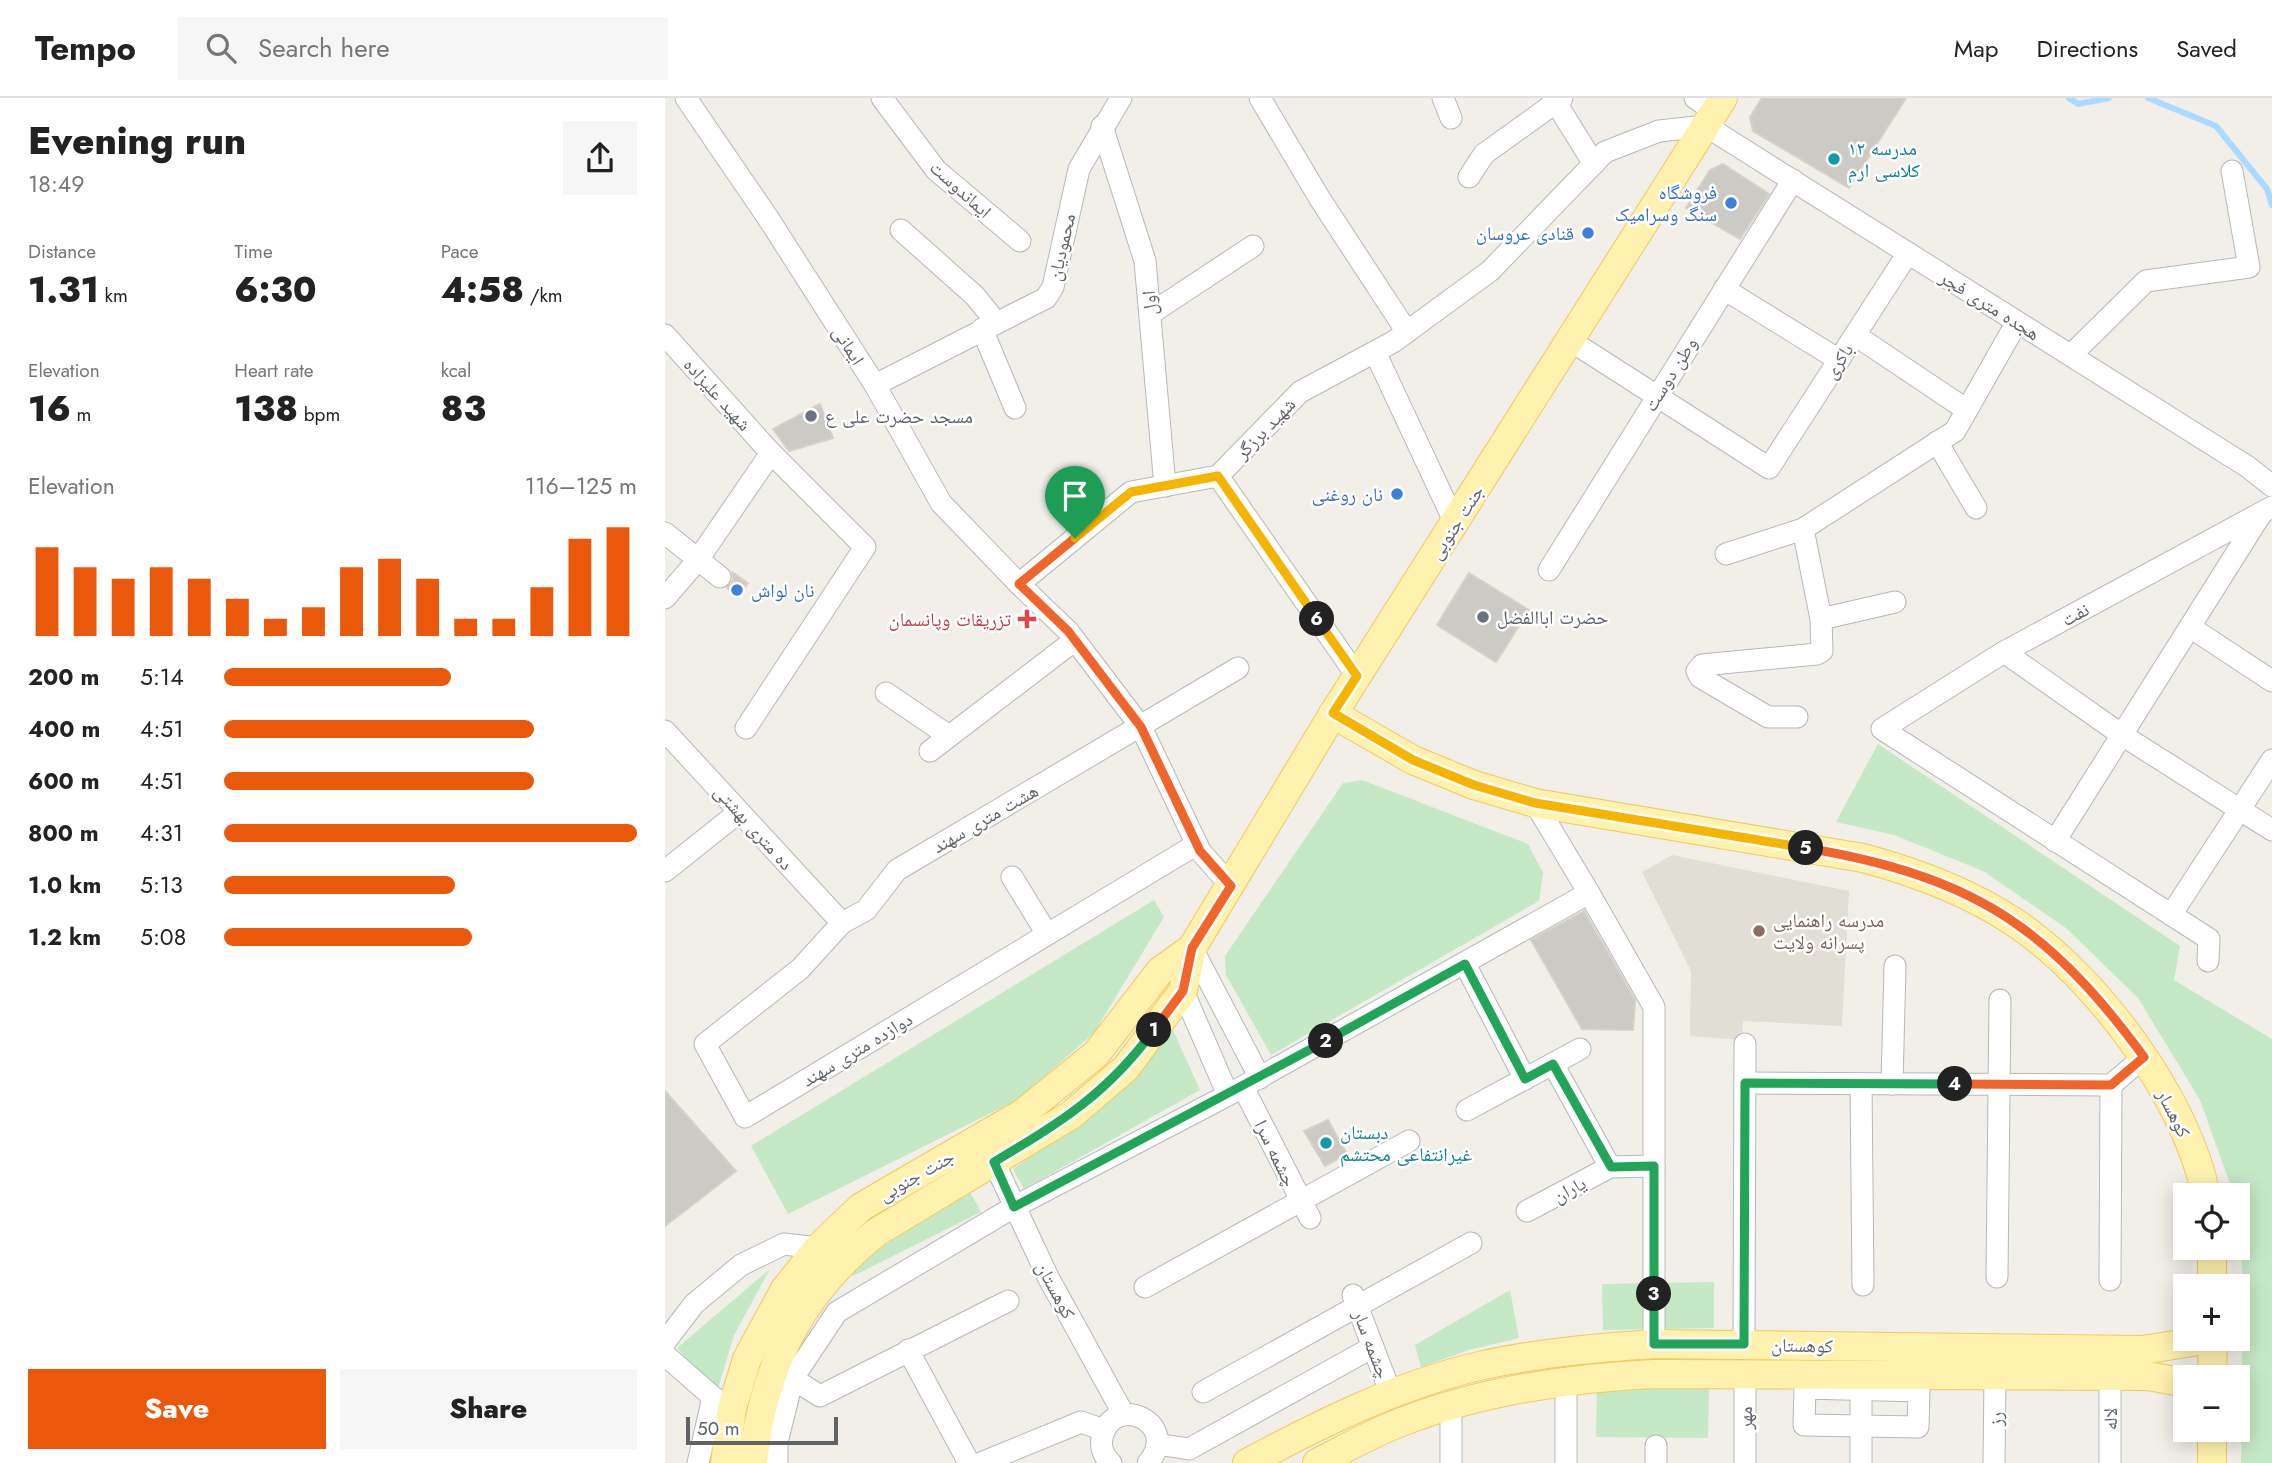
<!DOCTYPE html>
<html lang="en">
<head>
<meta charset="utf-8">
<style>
	body { margin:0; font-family:Jost,"Noto Naskh Arabic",sans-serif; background:#f6f6f6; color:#222; height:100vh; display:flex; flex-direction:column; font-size:26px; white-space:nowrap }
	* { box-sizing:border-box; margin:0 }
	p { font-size:23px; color:#767676 }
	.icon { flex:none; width:38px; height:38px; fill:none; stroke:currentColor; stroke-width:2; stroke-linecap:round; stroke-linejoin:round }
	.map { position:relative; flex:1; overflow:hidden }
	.sheet { display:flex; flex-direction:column; background:#fff; width:665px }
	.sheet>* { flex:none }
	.controls { position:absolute; left:1508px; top:1085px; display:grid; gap:14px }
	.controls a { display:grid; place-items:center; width:77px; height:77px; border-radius:0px; background:#fff; box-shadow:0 4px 18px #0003; font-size:35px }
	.scale { position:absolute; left:21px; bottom:18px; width:152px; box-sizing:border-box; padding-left:7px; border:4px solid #5f6368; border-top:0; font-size:19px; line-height:24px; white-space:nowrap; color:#5f6368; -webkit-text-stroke:5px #fff; paint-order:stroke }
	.pin { position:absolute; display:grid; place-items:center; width:60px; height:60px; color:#fff; margin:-72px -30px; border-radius:50% 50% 50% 0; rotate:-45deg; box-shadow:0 0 7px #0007 }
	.pin .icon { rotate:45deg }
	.km { position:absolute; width:35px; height:35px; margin:-18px; border-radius:50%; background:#222; color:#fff; font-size:19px; line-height:35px; text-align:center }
	.round { display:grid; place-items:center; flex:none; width:74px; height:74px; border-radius:0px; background:#f6f6f6 }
	.headline { display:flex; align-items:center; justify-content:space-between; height:119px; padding:0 28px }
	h1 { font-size:38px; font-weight:800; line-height:52px }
	.stats { display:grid; grid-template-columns:repeat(3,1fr); gap:10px; height:119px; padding:7px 28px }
	.stats div { display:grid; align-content:center }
	.stats b { font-size:35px; font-weight:800 }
	.stats small { font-size:19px; font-weight:400 }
	.stats p { font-size:19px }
	.chart { height:196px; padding:14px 28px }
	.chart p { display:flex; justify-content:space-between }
	.chart svg { width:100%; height:126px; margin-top:7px; stroke:#ea580c; stroke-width:6 }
	.button { display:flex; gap:14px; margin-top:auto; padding:14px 28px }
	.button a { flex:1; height:80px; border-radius:0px; background:#ea580c; color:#fff; font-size:28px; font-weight:800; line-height:80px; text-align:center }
	.button a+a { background:#f6f6f6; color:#222 }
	ul { padding:0 28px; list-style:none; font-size:23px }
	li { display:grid; grid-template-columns:112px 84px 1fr; align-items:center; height:52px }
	li i { height:18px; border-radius:9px; background:#ea580c }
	header { display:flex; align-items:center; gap:42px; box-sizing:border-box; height:98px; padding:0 35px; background:#fff; border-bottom:2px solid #e0e0e0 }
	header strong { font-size:33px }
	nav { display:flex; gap:38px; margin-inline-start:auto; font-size:24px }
	.search { width:490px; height:63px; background:#f6f6f6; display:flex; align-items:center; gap:18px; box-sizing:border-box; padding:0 24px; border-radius:0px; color:#767676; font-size:26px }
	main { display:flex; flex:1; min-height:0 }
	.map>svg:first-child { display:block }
	.education { fill:#e1ded6 }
	.green { fill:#c5e8c5 }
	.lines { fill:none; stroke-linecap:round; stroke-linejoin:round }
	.stream { stroke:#aadaff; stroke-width:6 }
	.building { fill:#cccac5; stroke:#d6d1c6; stroke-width:2 }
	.minor-casing { stroke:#b5b8bc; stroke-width:23 }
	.major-casing { stroke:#f2c960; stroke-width:30 }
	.minor { stroke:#fff; stroke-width:21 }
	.major { stroke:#fff2af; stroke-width:28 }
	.split-1-casing { stroke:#fff; stroke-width:14 }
	.split-2-casing { stroke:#fff; stroke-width:14 }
	.split-3-casing { stroke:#fff; stroke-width:14 }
	.split-4-casing { stroke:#fff; stroke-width:14 }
	.split-5-casing { stroke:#fff; stroke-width:14 }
	.split-6-casing { stroke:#fff; stroke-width:14 }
	.split-7-casing { stroke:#fff; stroke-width:14 }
	.split-1 { stroke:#f0652b; stroke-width:9 }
	.split-2 { stroke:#22a559; stroke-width:9 }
	.split-3 { stroke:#22a559; stroke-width:9 }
	.split-4 { stroke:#22a559; stroke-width:9 }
	.split-5 { stroke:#f0652b; stroke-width:9 }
	.split-6 { stroke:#f5b400; stroke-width:9 }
	.split-7 { stroke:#f5b400; stroke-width:9 }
	.culture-dot { fill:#0f9aa8; stroke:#fff; stroke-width:2.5 }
	.shop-dot { fill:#3f7fe0; stroke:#fff; stroke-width:2.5 }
	.worship-dot { fill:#6b7280; stroke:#fff; stroke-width:2.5 }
	.health-dot { fill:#e0444e; stroke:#fff; stroke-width:2.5 }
	.education-dot { fill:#8d6e63; stroke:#fff; stroke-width:2.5 }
	.labels { text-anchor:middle; stroke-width:5; stroke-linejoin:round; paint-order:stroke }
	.culture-label { font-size:19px; fill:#0d838f; stroke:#fff; text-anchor:start }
	.street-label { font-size:19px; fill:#5f6368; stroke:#fff }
	.shop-label { font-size:19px; fill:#366cbe; stroke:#fff; text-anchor:end }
	.worship-label { font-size:19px; fill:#5b616d; stroke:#fff; text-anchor:start }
	.health-label { font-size:19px; fill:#be3a42; stroke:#fff; text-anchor:end }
	.education-label { font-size:19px; fill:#785e54; stroke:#fff; text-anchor:start }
</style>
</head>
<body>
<header>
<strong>Tempo</strong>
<div class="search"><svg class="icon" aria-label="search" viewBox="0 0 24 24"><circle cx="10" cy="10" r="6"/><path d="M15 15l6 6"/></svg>Search here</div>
<nav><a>Map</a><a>Directions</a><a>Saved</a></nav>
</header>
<main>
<section class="sheet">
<div class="headline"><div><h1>Evening run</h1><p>18:49</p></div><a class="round"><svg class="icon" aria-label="share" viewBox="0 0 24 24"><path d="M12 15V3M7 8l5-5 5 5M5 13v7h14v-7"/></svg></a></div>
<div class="stats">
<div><p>Distance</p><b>1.31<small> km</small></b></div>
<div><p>Time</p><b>6:30</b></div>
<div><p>Pace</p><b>4:58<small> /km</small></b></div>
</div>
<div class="stats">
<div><p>Elevation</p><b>16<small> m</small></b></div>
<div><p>Heart rate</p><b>138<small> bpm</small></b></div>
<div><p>kcal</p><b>83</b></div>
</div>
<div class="chart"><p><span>Elevation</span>116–125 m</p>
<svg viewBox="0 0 160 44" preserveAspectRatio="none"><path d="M5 44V13M15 44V20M25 44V24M35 44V20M45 44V24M55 44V31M65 44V38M75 44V34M85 44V20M95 44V17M105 44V24M115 44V38M125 44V38M135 44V27M145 44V10M155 44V6"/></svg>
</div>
<ul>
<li><b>200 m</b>5:14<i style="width:55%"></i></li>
<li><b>400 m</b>4:51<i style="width:75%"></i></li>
<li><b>600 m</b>4:51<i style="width:75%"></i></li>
<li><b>800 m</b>4:31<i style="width:100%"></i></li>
<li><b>1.0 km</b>5:13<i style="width:56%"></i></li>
<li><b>1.2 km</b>5:08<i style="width:60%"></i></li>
</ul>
<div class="button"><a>Save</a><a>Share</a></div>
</section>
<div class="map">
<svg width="1607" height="1365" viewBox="0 0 1607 1365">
	<rect width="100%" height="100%" fill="#f1efe8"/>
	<path class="education" d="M1007 757 1184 793 1177 928 1078 923 1077 942 1025 938 1026 873 977 774Z"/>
	<g class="green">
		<path d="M1213 646 1515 848 1509 882 1607 941V1365H1576L1578 1186 1573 1097H1569L1535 1002 1473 900 1401 830 1318 773 1229 737 1171 724Z"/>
		<path d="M697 682 863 746 878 775 874 803 606 957 561 877 560 858 678 685Z"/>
		<path d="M489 802 499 819 429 935 352 1002 123 1116 86 1048Z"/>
		<path d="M504 923 535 992 359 1091 348 1071 439 1008Z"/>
		<path d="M304 1092 316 1114 188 1178 185 1170Z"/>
		<path d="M105 1171 69 1237 52 1294 12 1250Z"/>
		<path d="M1049 1184V1230L938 1232 937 1186Z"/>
		<path d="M845 1192 854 1240 804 1252 756 1269 750 1247Z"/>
		<path d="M932 1289 1044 1291 1043 1340 931 1339Z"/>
	</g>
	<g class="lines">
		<g class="stream">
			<path d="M1404 0 1413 6 1444 0"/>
			<path d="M1483 0 1551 28 1602 91 1607 107"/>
		</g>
	</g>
	<g class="building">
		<path d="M1097 0H1241L1184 90 1088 33 1085 19Z"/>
		<path d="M1058 66 1104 96 1075 141 1021 110 1045 72Z"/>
		<path d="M155 306 168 340 124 353 108 331Z"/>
		<path d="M67 474 83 485 74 499 62 490 68 482Z"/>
		<path d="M804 475 864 512 831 564 772 527Z"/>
		<path d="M919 813 970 902 968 932 917 931 866 842Z"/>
		<path d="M0 993 71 1073 0 1128Z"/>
		<path d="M663 1022 682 1056 660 1068 639 1033Z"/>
	</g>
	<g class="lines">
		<g class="minor-casing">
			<g id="minor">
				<path d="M21 0 103 120 210 287 276 405 354 486"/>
				<path d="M217 0 271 72 355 143"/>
				<path d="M595 0 655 101 742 234"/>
				<path d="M778 0 786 20"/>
				<path d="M888 0 929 66"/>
				<path d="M1030 0 1050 14"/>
				<path d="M437 28 480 163 500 388"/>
				<path d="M804 79 819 56 897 0"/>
				<path d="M236 132 310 198 331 224"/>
				<path d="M1059 191 1174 262"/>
				<path d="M485 216 588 148"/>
				<path d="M317 231 350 310"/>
				<path d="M0 237 106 355"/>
				<path d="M1190 237 1302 312"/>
				<path d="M906 243 1104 370 1243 155"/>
				<path d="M710 254 790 425"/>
				<path d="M1406 257 1481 183 1584 169 1567 73"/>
				<path d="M210 287 381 200 388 189 414 71 456 0"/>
				<path d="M1272 344 1311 410"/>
				<path d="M553 378 692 578"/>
				<path d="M0 435 55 479"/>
				<path d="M1061 456 1138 431 1290 333 1352 224"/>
				<path d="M884 472 1128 82"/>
				<path d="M0 500 32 463 106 355 200 449 81 630"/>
				<path d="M1156 521 1230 504"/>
				<path d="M1525 529 1607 583"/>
				<path d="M1339 554 1457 637 1607 732"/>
				<path d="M221 595 284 638"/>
				<path d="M1132 619H1103L1035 579 1032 573 1037 567 1152 556 1157 553 1156 521 1138 431"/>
				<path d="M0 633 177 825"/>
				<path d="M265 653 410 542"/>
				<path d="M1390 743 1596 416"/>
				<path d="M532 746 80 1019 40 946 135 871 177 825 201 812 232 772 573 570"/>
				<path d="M0 773 74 714"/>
				<path d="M347 779 382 836"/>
				<path d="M566 788 535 753 476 629 403 533 354 486 466 394 553 378 635 294 728 244 825 173 940 54 994 33 1041 28 1583 369 1607 388"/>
				<path d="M924 795 989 909V1246"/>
				<path d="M1506 817 1607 662"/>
				<path d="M527 850 595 980"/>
				<path d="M1543 863 1544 841 1217 631 1339 554 1607 409"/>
				<path d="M800 866 860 981"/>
				<path d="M518 893 563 997"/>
				<path d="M888 966 945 1069"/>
				<path d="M1080 985 1446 987 1479 959"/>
				<path d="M1196 986 1198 1187"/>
				<path d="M1227 986 1230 868"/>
				<path d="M578 989 645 1120"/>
				<path d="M802 1012 915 951"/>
				<path d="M329 1064 383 1179 459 1317"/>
				<path d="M862 1113 945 1069 989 1068"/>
				<path d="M1332 1179 1335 902"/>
				<path d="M1445 1182 1446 987"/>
				<path d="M480 1189 744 1043"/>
				<path d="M688 1197 726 1296"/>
				<path d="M0 1244 29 1206 76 1167 119 1146 153 1150"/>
				<path d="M1079 1246 1080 946"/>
				<path d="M243 1252 304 1365"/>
				<path d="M0 1257 48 1299 67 1310"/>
				<path d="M119 1275 155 1298 343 1203"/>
				<path d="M1080 1276V1365"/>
				<path d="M1140 1290 1254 1293 1253 1329 1139 1327Z"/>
				<path d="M538 1294 806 1145"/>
				<path d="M492 1346 524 1351 708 1249"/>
				<path d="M991 1348V1365"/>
				<path d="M33 1365 48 1299"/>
				<path d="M112 1365V1344L128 1280 172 1214 349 1109 563 997 924 795 870 705"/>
				<path d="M316 1365 416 1324 439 1332"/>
				<path d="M446 1365C439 1359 435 1350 437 1340 447 1293 517 1325 483 1365"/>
				<path d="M786 1365V1307"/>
				<path d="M901 1365V1283"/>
				<path d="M1196 1365V1278"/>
				<path d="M1329 1365 1330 1277"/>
				<path d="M1445 1365V1278"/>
			</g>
		</g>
		<g class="major-casing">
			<g id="major">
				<path d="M668 616 748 662 809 687 870 705 1198 760C1250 774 1304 794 1349 824 1431 878 1522 1001 1541 1097"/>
				<path d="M1547 1188V1150"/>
				<path d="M1547 1279 1548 1241"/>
				<path d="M60 1365 67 1310 82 1261 120 1191 153 1150 196 1109 358 1015 431 956 495 873 527 850"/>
				<path d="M88 1365C97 1270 136 1194 212 1134L406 1017 461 970 518 893 527 850 668 616 1058 0"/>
				<path d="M582 1365C655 1326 733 1287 814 1268 871 1255 931 1250 989 1246L1478 1252 1545 1241"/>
				<path d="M652 1365C681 1350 709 1334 739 1323 819 1292 904 1280 989 1276L1483 1278 1521 1285"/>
				<path d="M1547 1365V1332"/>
			</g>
		</g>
		<use href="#minor" class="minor"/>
		<use href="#major" class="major"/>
	</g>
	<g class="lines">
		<g class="split-1-casing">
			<path id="split-1" d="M410 440 354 486 403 533 476 629 535 753 566 788 527 850 518 893 489 932"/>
		</g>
		<g class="split-2-casing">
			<path id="split-2" d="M489 932C442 996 396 1024 329 1064L349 1109 661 943"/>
		</g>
		<g class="split-3-casing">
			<path id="split-3" d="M661 943 800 866 860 981 888 966 946 1069 989 1068V1196"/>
		</g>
		<g class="split-4-casing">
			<path id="split-4" d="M989 1196V1246H1079L1080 985 1290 986"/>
		</g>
		<g class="split-5-casing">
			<path id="split-5" d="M1141 750C1213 762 1289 782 1350 825 1401 860 1442 909 1479 959L1446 987 1290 986"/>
		</g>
		<g class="split-6-casing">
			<path id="split-6" d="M652 521 692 578 668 615 748 662 809 687 870 705 1141 750"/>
		</g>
		<g class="split-7-casing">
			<path id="split-7" d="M410 440 466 394 553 378 652 521"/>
		</g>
		<use href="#split-1" class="split-1"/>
		<use href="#split-2" class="split-2"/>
		<use href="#split-3" class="split-3"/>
		<use href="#split-4" class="split-4"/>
		<use href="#split-5" class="split-5"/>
		<use href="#split-6" class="split-6"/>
		<use href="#split-7" class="split-7"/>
	</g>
	<g class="culture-dot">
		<circle cx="1169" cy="61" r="7"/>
		<circle cx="661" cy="1045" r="7"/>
	</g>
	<g class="shop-dot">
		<circle cx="1066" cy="105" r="7"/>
		<circle cx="923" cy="135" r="7"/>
		<circle cx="732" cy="396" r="7"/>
		<circle cx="72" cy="492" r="7"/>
	</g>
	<g class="worship-dot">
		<circle cx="146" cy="318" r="7"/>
		<circle cx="818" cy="519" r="7"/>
	</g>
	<path class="health-dot" d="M358.5 510.5h7v7h7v7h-7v7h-7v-7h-7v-7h7z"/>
	<circle class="education-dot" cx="1094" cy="833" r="7"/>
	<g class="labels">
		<g class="culture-label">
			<text x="1183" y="57">مدرسه ۱۲<tspan x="1183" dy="22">کلاسی ارم</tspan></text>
			<text x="675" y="1041">دبستان<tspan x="675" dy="22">غیرانتفاعی محتشم</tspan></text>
		</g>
		<g class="street-label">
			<text transform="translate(296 91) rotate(42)" y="7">ایماندوست</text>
			<text transform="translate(396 149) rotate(-77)" y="7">محمودیان</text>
			<text transform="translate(484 205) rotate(-95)" y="7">اول</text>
			<text transform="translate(1325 207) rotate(32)" y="7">هجده متری فجر</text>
			<text transform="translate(184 247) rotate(58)" y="7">ایمانی</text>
			<text transform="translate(1173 263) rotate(-57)" y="7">باکری</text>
			<text transform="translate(1005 276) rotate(-58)" y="7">وطن دوست</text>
			<text transform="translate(53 296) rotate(48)" y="7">شهید علیزاده</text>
			<text transform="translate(600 330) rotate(-46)" y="7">شهید برزگر</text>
			<text transform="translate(791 424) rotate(-57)" y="7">جنت جنوبی</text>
			<text transform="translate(1410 516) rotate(-28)" y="7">نفت</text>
			<text transform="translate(320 720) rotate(-30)" y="7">هشت متری سهند</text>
			<text transform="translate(89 729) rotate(48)" y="7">ده متری بهشتی</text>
			<text transform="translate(192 951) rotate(-31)" y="7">دوازده متری سهند</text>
			<text transform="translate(1509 1015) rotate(63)" y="7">کوهسار</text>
			<text transform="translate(611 1055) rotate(64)" y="7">چشمه‌ سرا</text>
			<text transform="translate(251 1077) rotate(-30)" y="7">جنت جنوبی</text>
			<text transform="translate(904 1091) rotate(-28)" y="7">یاران</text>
			<text transform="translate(391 1192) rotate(62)" y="7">کوهستان</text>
			<text transform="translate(707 1246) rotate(69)" y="7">چشمه سار</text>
			<text transform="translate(1137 1247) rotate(1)" y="7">کوهستان</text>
			<text transform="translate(1080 1320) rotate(-90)" y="7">مهر</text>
			<text transform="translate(1330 1321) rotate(-90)" y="7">رز</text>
			<text transform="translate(1445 1321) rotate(-90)" y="7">لاله</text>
		</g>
		<g class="shop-label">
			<text x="1052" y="101">فروشگاه<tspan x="1052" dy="22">سنگ وسرامیک</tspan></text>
			<text x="909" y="142">قنادی عروسان</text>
			<text x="718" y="403">نان روغنی</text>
			<text x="86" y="499" text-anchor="start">نان لواش</text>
		</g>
		<g class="worship-label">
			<text x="160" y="325">مسجد حضرت علی ع</text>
			<text x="832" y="526">حضرت اباالفضل</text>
		</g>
		<g class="health-label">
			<text x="346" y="528">تزریقات وپانسمان</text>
		</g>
		<g class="education-label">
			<text x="1108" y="829">مدرسه راهنمایی<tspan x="1108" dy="22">پسرانه ولایت</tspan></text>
		</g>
	</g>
</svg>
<div class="controls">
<a><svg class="icon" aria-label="locate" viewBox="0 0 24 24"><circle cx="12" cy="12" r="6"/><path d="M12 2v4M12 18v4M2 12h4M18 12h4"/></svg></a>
<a>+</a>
<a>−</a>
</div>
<div class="scale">50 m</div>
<div class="pin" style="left:410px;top:440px;background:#1e9e55"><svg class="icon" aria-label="arrive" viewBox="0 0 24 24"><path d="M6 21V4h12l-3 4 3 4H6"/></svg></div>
<b class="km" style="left:489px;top:932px">1</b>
<b class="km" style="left:661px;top:943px">2</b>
<b class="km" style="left:989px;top:1196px">3</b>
<b class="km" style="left:1290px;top:986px">4</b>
<b class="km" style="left:1141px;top:750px">5</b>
<b class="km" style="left:652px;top:521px">6</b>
</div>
</main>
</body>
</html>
